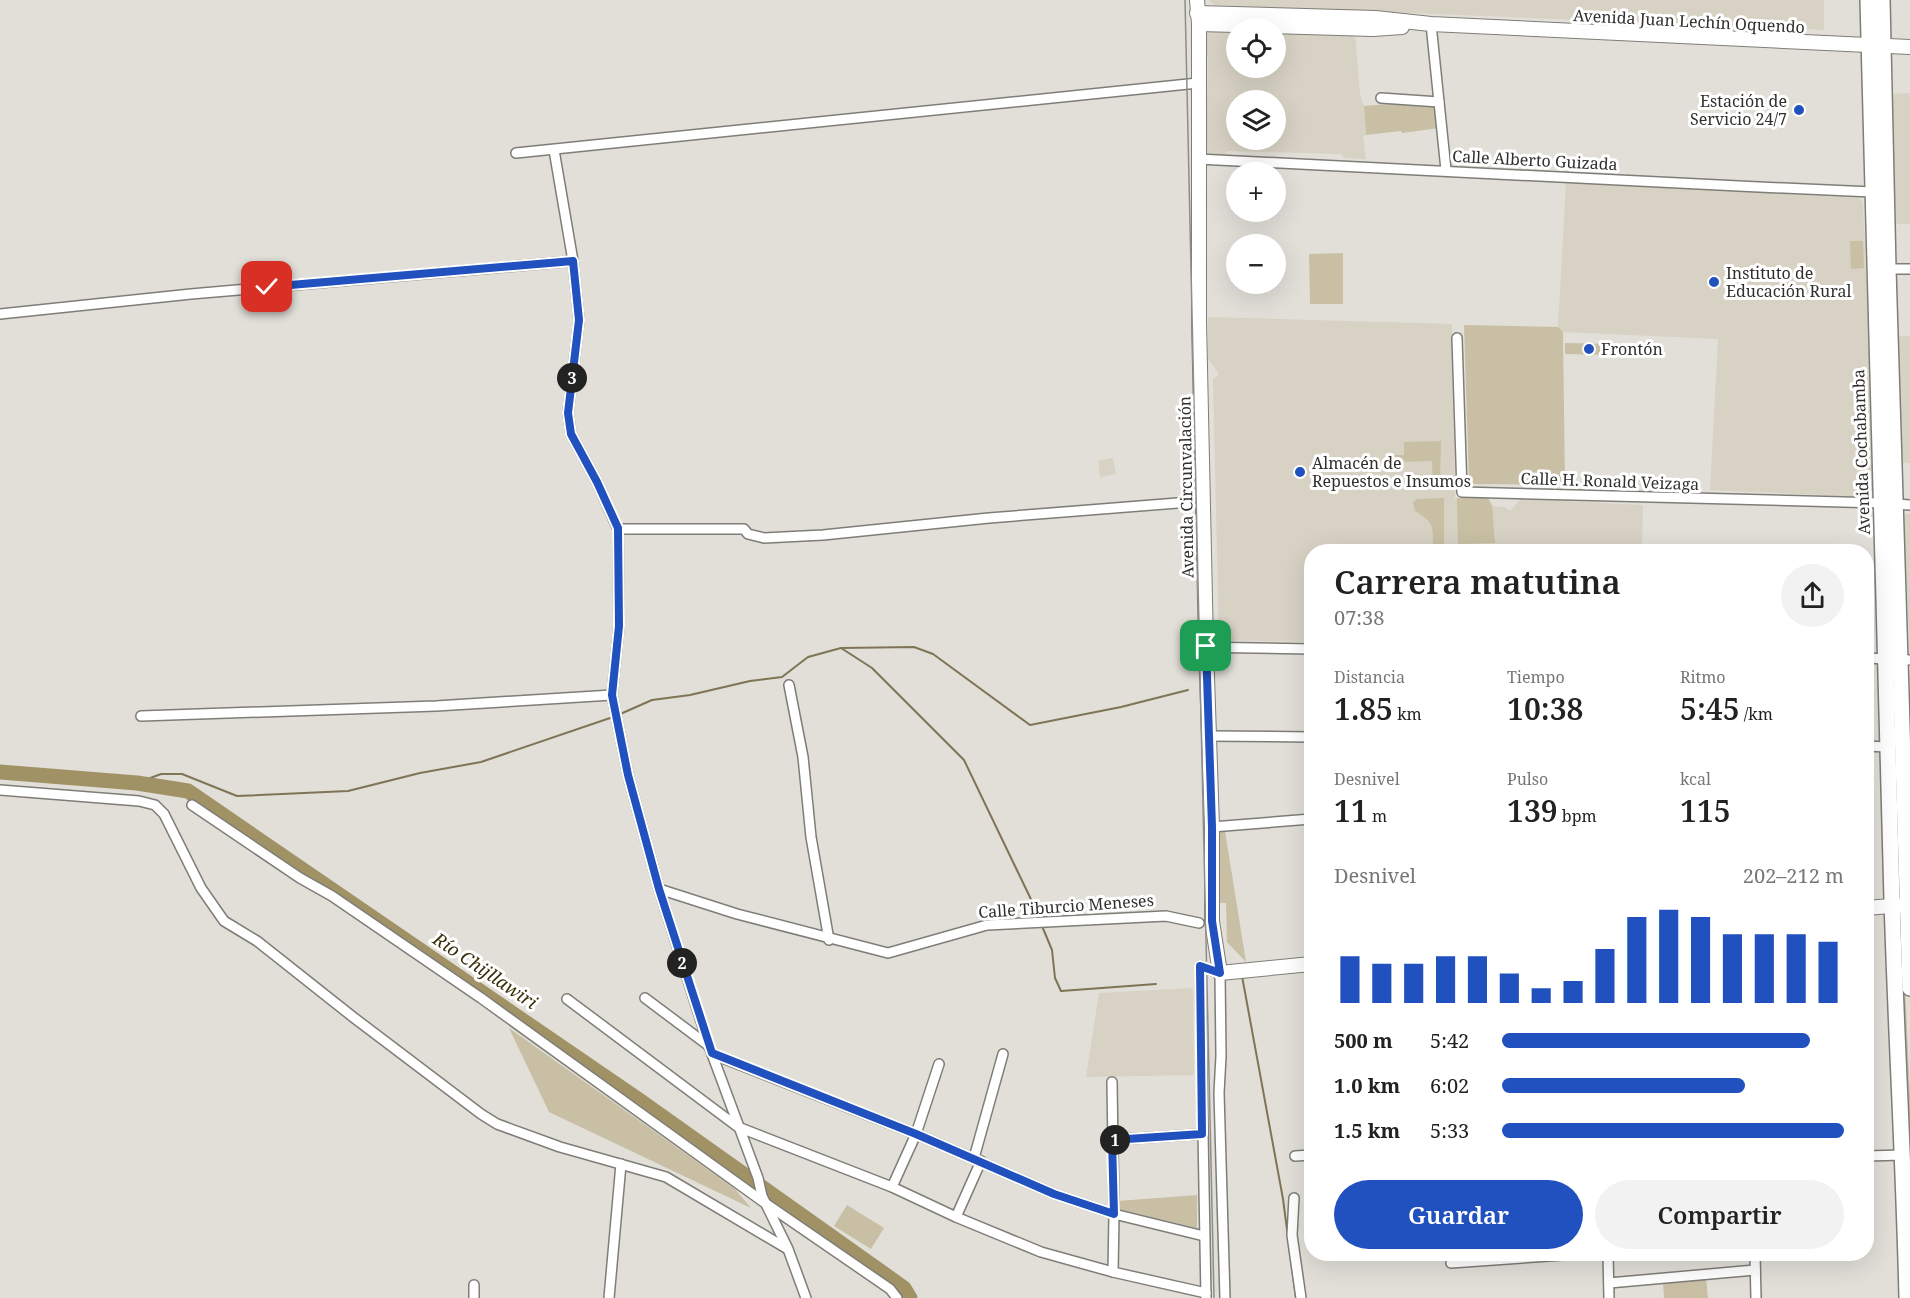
<!DOCTYPE html>
<html lang="es">
<head>
<meta charset="utf-8">
<style>
	body { margin:0; font-family:"Noto Serif",serif; background:#f2f2f2; color:#222; height:100vh; display:flex; flex-direction:column; font-size:22px; white-space:nowrap }
	* { box-sizing:border-box; margin:0 }
	p { font-size:20px; color:#767676 }
	.icon { flex:none; width:33px; height:33px; fill:none; stroke:currentColor; stroke-width:2; stroke-linecap:round; stroke-linejoin:round }
	.map { position:relative; flex:1; overflow:hidden }
	.drawer { position:absolute; left:1304px; top:544px; width:570px; height:717px; display:flex; flex-direction:column; background:#fff; border-radius:24px; box-shadow:0 6px 24px #0002 }
	.drawer>* { flex:none }
	.fabs { position:absolute; left:1226px; top:18px; display:grid; gap:12px }
	.fabs a { display:grid; place-items:center; width:60px; height:60px; border-radius:50%; background:#fff; box-shadow:0 6px 24px #0002; font-size:30px }
	.pin { position:absolute; display:grid; place-items:center; width:51px; height:51px; color:#fff; margin:-26px; border-radius:12px; box-shadow:0 3px 9px #0006 }
	.km { position:absolute; width:30px; height:30px; margin:-15px; border-radius:50%; background:#222; color:#fff; font-size:16px; line-height:30px; text-align:center }
	.round { display:grid; place-items:center; flex:none; width:63px; height:63px; border-radius:32px; background:#f2f2f2 }
	.overview { display:flex; align-items:center; justify-content:space-between; height:102px; padding:0 30px }
	h1 { font-size:33px; font-weight:600; line-height:45px }
	.stats { display:grid; grid-template-columns:repeat(3,1fr); gap:9px; height:102px; padding:6px 30px }
	.stats div { display:grid; align-content:center }
	.stats b { font-size:30px; font-weight:600 }
	.stats small { font-size:16px; font-weight:400 }
	.stats p { font-size:16px }
	.chart { height:168px; padding:12px 30px }
	.chart p { display:flex; justify-content:space-between }
	.chart svg { width:100%; height:108px; margin-top:6px; stroke:#2151be; stroke-width:6 }
	.action { display:flex; gap:12px; margin-top:auto; padding:12px 30px }
	.action a { flex:1; height:69px; border-radius:36px; background:#2151be; color:#fff; font-size:24px; font-weight:600; line-height:69px; text-align:center }
	.action a+a { background:#f2f2f2; color:#222 }
	ul { padding:0 30px; list-style:none; font-size:20px }
	li { display:grid; grid-template-columns:96px 72px 1fr; align-items:center; height:45px }
	li i { height:15px; border-radius:8px; background:#2151be }
	.map>svg:first-child { display:block }
	.built { fill:#d7d2c4; fill-rule:evenodd }
	.green { fill:#c8bfa4 }
	.lines { fill:none; stroke-linecap:round; stroke-linejoin:round }
	.stream { stroke:#7f7455; stroke-width:2 }
	.river { stroke:#a19266; stroke-width:15 }
	.street-casing { stroke:#7f7d77; stroke-width:12 }
	.secondary-casing { stroke:#7f7d77; stroke-width:16 }
	.primary-casing { stroke:#7f7d77; stroke-width:18 }
	.street { stroke:#fff; stroke-width:9 }
	.secondary { stroke:#fff; stroke-width:14 }
	.primary { stroke:#fff; stroke-width:15 }
	.tram { stroke:#8f8d89; stroke-width:1.5 }
	.route-casing { stroke:#fff; stroke-width:12 }
	.route { stroke:#2151be; stroke-width:8 }
	.poi-dot { fill:#2151be; stroke:#fff; stroke-width:2 }
	.labels { text-anchor:middle; stroke-width:6; stroke-linejoin:round; paint-order:stroke }
	.street-label { font-size:16px; fill:#302f2d; stroke:#fff }
	.poi-label { font-size:16px; fill:#302f2d; stroke:#fff; text-anchor:start }
	.water-label { font-size:18px; font-style:italic; fill:#392e07; stroke:#fff }
</style>
</head>
<body>
<div class="map">
<svg width="1910" height="1298" viewBox="0 0 1910 1298">
	<rect width="100%" height="100%" fill="#e1dfd8"/>
	<g class="built">
		<path d="M1209 0H1824V30L1214 5Z"/>
		<path d="M1211 29 1236 30V68H1275V31L1355 33 1360 94 1364 106 1366 135 1363 136 1366 159 1344 158 1341 154 1228 151 1223 156 1210 155 1206 151 1208 57 1205 54 1204 33ZM1236 100H1275V140H1236Z"/>
		<path d="M1910 93V224H1896L1892 94Z"/>
		<path d="M1566 182 1860 198 1863 204 1869 341 1872 491 1869 497 1710 490 1718 339 1563 332 1558 327Z"/>
		<path d="M1208 317 1452 324 1455 498H1488L1493 506 1505 507 1510 511 1521 499 1643 505 1642 552H1311V642L1219 640 1213 379 1219 374 1208 359Z"/>
		<path d="M1898 336H1910V463H1902Z"/>
		<path d="M1113 458 1116 474 1100 477 1098 461Z"/>
		<path d="M1907 514H1910V654L1903 516Z"/>
		<path d="M1193 988 1194 1075 1086 1077 1099 993Z"/>
	</g>
	<g class="green">
		<path d="M1402 103 1431 104 1436 107 1439 128 1402 133 1401 131 1366 135 1364 106Z"/>
		<path d="M1850 241H1863L1864 268 1851 269Z"/>
		<path d="M1343 253V304H1310L1309 254Z"/>
		<path d="M1464 325 1558 327 1563 332 1565 485 1471 484 1469 481Z"/>
		<path d="M1565 343 1612 344V355L1565 354Z"/>
		<path d="M1441 441 1440 484 1437 488 1433 489 1432 461 1394 462 1393 455H1404V442Z"/>
		<path d="M1444 498V552H1433C1432 528 1437 524 1415 511L1413 502 1417 499Z"/>
		<path d="M1457 498H1488L1492 506 1495 543 1458 544Z"/>
		<path d="M1225 831 1246 962 1227 942 1226 903H1218L1215 832Z"/>
		<path d="M1898 913H1902L1910 1098V1145L1907 1146Z"/>
		<path d="M509 1028 734 1188 751 1208 549 1112Z"/>
		<path d="M1197 1195V1228L1118 1209V1201Z"/>
		<path d="M847 1205 884 1228 871 1249 834 1226Z"/>
		<path d="M1706 1278 1708 1298H1664L1663 1283Z"/>
	</g>
	<g class="lines">
		<g class="stream">
			<path d="M841 648 914 647 933 654 1030 725 1121 707 1188 690"/>
			<path d="M618 715 652 700 690 695 750 681 782 677 808 657 841 648 872 668 964 760 1039 916"/>
			<path d="M137 783 161 774H182L237 796 348 791 420 773 481 762 613 717"/>
			<path d="M1042 926 1052 950 1055 978 1061 991 1156 984"/>
			<path d="M1242 976 1283 1199 1296 1298"/>
		</g>
		<path class="river" d="M0 772 137 783 188 791 639 1100 904 1288 910 1298"/>
		<g class="street-casing">
			<g id="street">
				<path d="M1431 24 1446 170"/>
				<path d="M1381 98 1439 102"/>
				<path d="M554 150 573 261 579 320 568 413 571 434 597 482 618 529 619 626 612 695 628 775 659 889 709 1046 758 1178 762 1196 788 1249 806 1298"/>
				<path d="M516 153 1198 83"/>
				<path d="M1198 159C1422 168 1647 183 1872 192"/>
				<path d="M1885 269H1910"/>
				<path d="M0 314 191 294 573 261"/>
				<path d="M1457 338 1462 492 1881 503 1910 505"/>
				<path d="M618 529H744L748 534 764 538 823 535 989 518 1190 502"/>
				<path d="M1191 647 1311 649"/>
				<path d="M1866 658 1910 660"/>
				<path d="M789 685 803 757 811 837 829 940"/>
				<path d="M141 716 436 706 612 695"/>
				<path d="M1208 736 1311 737"/>
				<path d="M1866 746 1887 747"/>
				<path d="M0 790 139 801 155 805 164 814 201 888 224 921 257 941 353 1017 481 1114 497 1124 560 1147 666 1177 786 1248"/>
				<path d="M192 805 300 878 332 896 481 998 765 1203 890 1289 897 1298"/>
				<path d="M1212 827 1311 819"/>
				<path d="M659 889 737 914 888 953 987 925 1166 916 1199 923"/>
				<path d="M645 998 709 1046"/>
				<path d="M567 999 738 1127 892 1187 956 1217 1041 1252 1113 1272 1206 1293"/>
				<path d="M712 1054 916 1134 1054 1194 1114 1214 1204 1236"/>
				<path d="M1112 1082 1114 1214 1113 1272"/>
				<path d="M1112 1140 1202 1134"/>
				<path d="M1295 1156 1311 1155"/>
				<path d="M1866 1156 1903 1155"/>
				<path d="M974 1158 1003 1054"/>
				<path d="M892 1187 916 1134 939 1064"/>
				<path d="M1294 1198 1292 1235 1301 1298"/>
				<path d="M956 1217 981 1161"/>
				<path d="M1608 1254 1609 1298"/>
				<path d="M1755 1254 1756 1298"/>
				<path d="M1451 1263 1577 1254"/>
				<path d="M1609 1283 1755 1270"/>
				<path d="M474 1298V1285"/>
				<path d="M609 1298 621 1164"/>
				<path d="M1206 1298 1200 966 1220 973 1221 1056 1219 1093 1225 1298"/>
			</g>
		</g>
		<g class="secondary-casing">
			<g id="secondary">
				<path d="M1197 0 1199 24V321L1206 646 1212 827V921L1220 973 1311 964"/>
				<path d="M1197 13 1375 18 1431 24 1910 47"/>
				<path d="M1199 24 1373 29 1402 27"/>
				<path d="M1866 908 1903 905"/>
			</g>
		</g>
		<g class="primary-casing">
			<g id="primary">
				<path d="M1868 0C1874 300 1882 600 1892 900 1896 1033 1904 1165 1907 1298"/>
				<path d="M1882 0 1888 269 1910 988"/>
			</g>
		</g>
		<use href="#street" class="street"/>
		<use href="#secondary" class="secondary"/>
		<use href="#primary" class="primary"/>
		<path class="tram" d="M1185 0 1214 1298"/>
	</g>
	<g class="lines">
		<g class="route-casing">
			<path id="route" d="M267 287 573 261 579 320 568 413 571 434 597 482 618 528 619 626 612 695 628 775 659 889 712 1053 916 1134 1054 1194 1114 1214 1112 1140 1202 1134 1200 966 1220 973 1212 921V827L1206 646"/>
		</g>
		<use href="#route" class="route"/>
	</g>
	<g class="poi-dot">
		<circle cx="1799" cy="110" r="6"/>
		<circle cx="1714" cy="282" r="6"/>
		<circle cx="1589" cy="349" r="6"/>
		<circle cx="1300" cy="472" r="6"/>
	</g>
	<g class="labels">
		<g class="street-label">
			<text transform="translate(1689 21) rotate(3)" y="6">Avenida Juan Lechín Oquendo</text>
			<text transform="translate(1535 160) rotate(3)" y="6">Calle Alberto Guizada</text>
			<text transform="translate(1861 452) rotate(-92)" y="6">Avenida Cochabamba</text>
			<text transform="translate(1610 481) rotate(2)" y="6">Calle H. Ronald Veizaga</text>
			<text transform="translate(1186 487) rotate(-91)" y="6">Avenida Circunvalación</text>
			<text transform="translate(1066 906) rotate(-4)" y="6">Calle Tiburcio Meneses</text>
		</g>
		<g class="poi-label">
			<text x="1787" y="107" text-anchor="end">Estación de<tspan x="1787" dy="18">Servicio 24/7</tspan></text>
			<text x="1726" y="279">Instituto de<tspan x="1726" dy="18">Educación Rural</tspan></text>
			<text x="1601" y="355">Frontón</text>
			<text x="1312" y="469">Almacén de<tspan x="1312" dy="18">Repuestos e Insumos</tspan></text>
		</g>
		<g class="water-label">
			<text transform="translate(485 971) rotate(34)" y="6">Río Chijllawiri</text>
		</g>
	</g>
</svg>
<div class="fabs">
<a><svg class="icon" aria-label="locate" viewBox="0 0 24 24"><circle cx="12" cy="12" r="6"/><path d="M12 2v4M12 18v4M2 12h4M18 12h4"/></svg></a>
<a><svg class="icon" aria-label="layers" viewBox="0 0 24 24"><path d="M12 4l9 5-9 5-9-5zM3 14l9 5 9-5"/></svg></a>
<a>+</a>
<a>−</a>
</div>
<div class="pin" style="left:1206px;top:646px;background:#1e9e55"><svg class="icon" aria-label="arrive" viewBox="0 0 24 24"><path d="M6 21V4h12l-3 4 3 4H6"/></svg></div>
<div class="pin" style="left:267px;top:287px;background:#d93025"><svg class="icon" aria-label="check" viewBox="0 0 24 24"><path d="M5 12l5 5 9-10"/></svg></div>
<b class="km" style="left:1115px;top:1140px">1</b>
<b class="km" style="left:682px;top:963px">2</b>
<b class="km" style="left:572px;top:378px">3</b>
<section class="drawer">
<div class="overview"><div><h1>Carrera matutina</h1><p>07:38</p></div><a class="round"><svg class="icon" aria-label="share" viewBox="0 0 24 24"><path d="M12 15V3M7 8l5-5 5 5M5 13v7h14v-7"/></svg></a></div>
<div class="stats">
<div><p>Distancia</p><b>1.85<small> km</small></b></div>
<div><p>Tiempo</p><b>10:38</b></div>
<div><p>Ritmo</p><b>5:45<small> /km</small></b></div>
</div>
<div class="stats">
<div><p>Desnivel</p><b>11<small> m</small></b></div>
<div><p>Pulso</p><b>139<small> bpm</small></b></div>
<div><p>kcal</p><b>115</b></div>
</div>
<div class="chart"><p><span>Desnivel</span>202–212 m</p>
<svg viewBox="0 0 160 44" preserveAspectRatio="none"><path d="M5 44V25M15 44V28M25 44V28M35 44V25M45 44V25M55 44V32M65 44V38M75 44V35M85 44V22M95 44V9M105 44V6M115 44V9M125 44V16M135 44V16M145 44V16M155 44V19"/></svg>
</div>
<ul>
<li><b>500 m</b>5:42<i style="width:90%"></i></li>
<li><b>1.0 km</b>6:02<i style="width:71%"></i></li>
<li><b>1.5 km</b>5:33<i style="width:100%"></i></li>
</ul>
<div class="action"><a>Guardar</a><a>Compartir</a></div>
</section>
</div>
</body>
</html>
